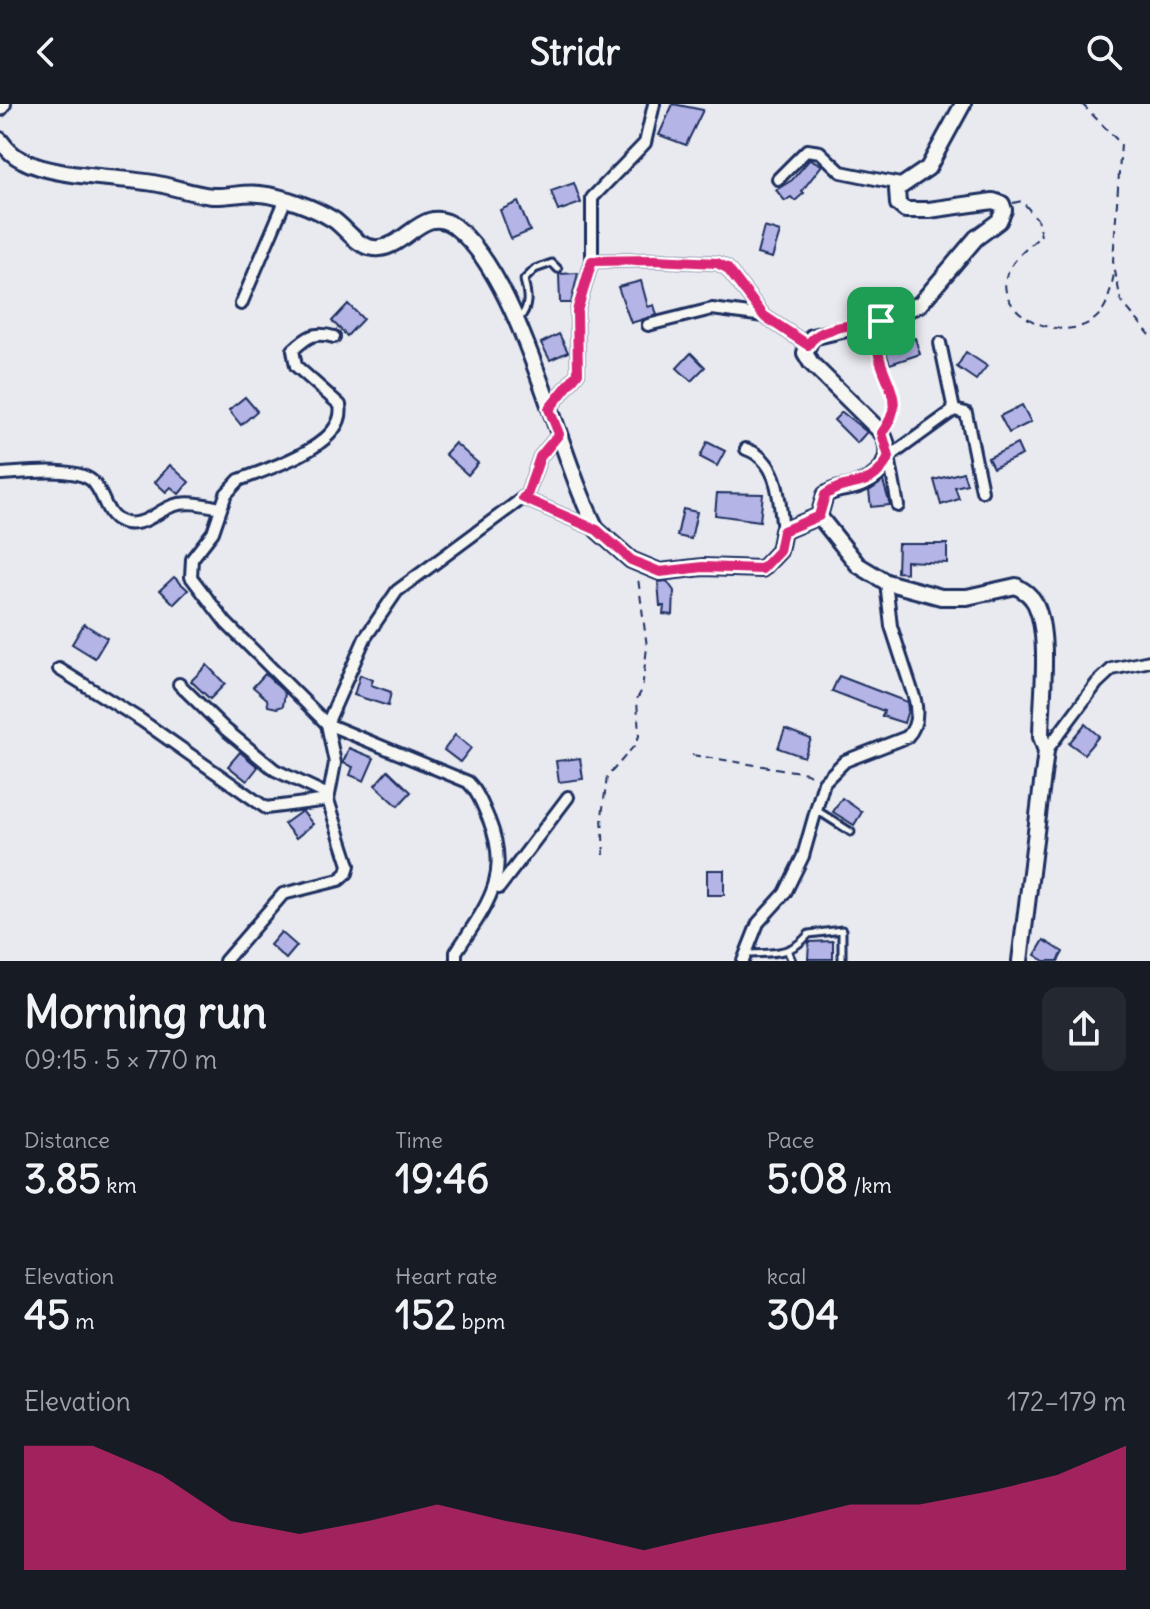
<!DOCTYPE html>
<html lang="en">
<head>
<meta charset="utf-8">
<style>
	body { margin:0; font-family:Delius,sans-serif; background:#242831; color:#f1f3f6; height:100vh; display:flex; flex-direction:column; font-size:30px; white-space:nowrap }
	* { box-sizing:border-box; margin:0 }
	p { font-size:26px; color:#9ea1a6 }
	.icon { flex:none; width:44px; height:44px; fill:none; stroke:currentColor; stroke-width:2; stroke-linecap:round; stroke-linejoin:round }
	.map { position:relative; height:857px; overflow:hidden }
	.sheet { display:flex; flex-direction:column; background:#171b24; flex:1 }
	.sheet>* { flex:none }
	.pin { position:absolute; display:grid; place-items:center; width:68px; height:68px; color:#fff; margin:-34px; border-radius:16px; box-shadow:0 4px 12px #0006 }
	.round { display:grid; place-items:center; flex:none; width:84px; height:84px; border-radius:16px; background:#242831 }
	.overview { display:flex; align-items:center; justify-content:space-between; height:136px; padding:0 24px }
	h1 { font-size:44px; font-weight:800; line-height:60px }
	.metrics { display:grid; grid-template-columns:repeat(3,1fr); gap:12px; height:136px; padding:8px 24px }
	.metrics div { display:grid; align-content:center }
	.metrics b { font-size:40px; font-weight:800 }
	.metrics small { font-size:22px; font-weight:400 }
	.metrics p { font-size:22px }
	.chart { height:224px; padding:16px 24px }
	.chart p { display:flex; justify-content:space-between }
	.chart svg { width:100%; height:144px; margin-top:8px; fill:#db2777; opacity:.7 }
	header { display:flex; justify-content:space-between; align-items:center; height:104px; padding:0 24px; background:#171b24; font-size:36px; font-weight:800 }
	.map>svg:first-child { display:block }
	.building { fill:#b5b4e6; stroke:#1b2f5e; stroke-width:2 }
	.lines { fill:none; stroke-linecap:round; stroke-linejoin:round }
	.lane-casing { stroke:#1b2f5e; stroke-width:11 }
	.street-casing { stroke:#1b2f5e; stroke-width:16 }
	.secondary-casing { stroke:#1b2f5e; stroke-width:20 }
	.path { stroke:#1b2f5e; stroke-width:2; stroke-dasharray:8 6; stroke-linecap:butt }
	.lane { stroke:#f6f6f2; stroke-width:5 }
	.street { stroke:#f6f6f2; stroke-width:10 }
	.secondary { stroke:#f6f6f2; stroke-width:14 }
	.route-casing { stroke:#fff; stroke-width:16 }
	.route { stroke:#db2777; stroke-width:10 }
</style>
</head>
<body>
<header><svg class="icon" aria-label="back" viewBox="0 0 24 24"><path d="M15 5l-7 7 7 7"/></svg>Stridr<svg class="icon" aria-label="search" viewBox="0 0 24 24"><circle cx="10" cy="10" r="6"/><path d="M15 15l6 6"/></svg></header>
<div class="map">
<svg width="1150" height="857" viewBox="0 0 1150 857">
	<rect width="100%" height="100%" fill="#e9e9f0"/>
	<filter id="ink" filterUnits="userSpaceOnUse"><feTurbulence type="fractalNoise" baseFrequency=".0125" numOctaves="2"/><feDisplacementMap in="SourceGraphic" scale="16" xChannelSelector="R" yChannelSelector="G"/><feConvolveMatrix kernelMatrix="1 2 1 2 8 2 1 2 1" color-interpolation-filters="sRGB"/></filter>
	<g filter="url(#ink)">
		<g class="building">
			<path d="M673 0 703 6 686 41 659 31Z"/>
			<path d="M810 55 822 61 802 87 804 89 795 97 791 93 785 97 776 86 792 76Z"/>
			<path d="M574 79 581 99 558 107 551 87Z"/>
			<path d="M518 98 530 127 511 135 500 106Z"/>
			<path d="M764 123 780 128 772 154 757 150Z"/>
			<path d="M578 169 571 199H560L559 170Z"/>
			<path d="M641 177 648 203 654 201 657 211 631 219 618 183Z"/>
			<path d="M348 200 363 215 347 232 332 217Z"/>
			<path d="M559 230 568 248 550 256 541 239Z"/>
			<path d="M915 234 920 250 890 260 885 246Z"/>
			<path d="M966 248 987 262 976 276 957 263Z"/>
			<path d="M691 249 705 263 691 277 677 264Z"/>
			<path d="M245 293 257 307 241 321 229 306Z"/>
			<path d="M1022 301 1031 318 1009 329 1000 312Z"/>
			<path d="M842 308 867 328 857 339 834 316Z"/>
			<path d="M707 338 725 347 717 362 700 353Z"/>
			<path d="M455 339 478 359 468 371 445 350Z"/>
			<path d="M1017 340 1022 351 993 364 988 354Z"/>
			<path d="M170 361 189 378 179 390 171 383 166 388 155 378Z"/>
			<path d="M963 368 967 380 955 383 959 395 941 401 934 376Z"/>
			<path d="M883 377 890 401 871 403 869 387Z"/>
			<path d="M717 389 763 390 760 417 715 411Z"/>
			<path d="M683 405 697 408 691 435 677 432Z"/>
			<path d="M898 440H947V459L906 457V469L897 468Z"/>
			<path d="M174 473 188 486 174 500 160 486Z"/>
			<path d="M667 477 674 487 673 511 663 510 664 502H660L658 478Z"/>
			<path d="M84 520 107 534 95 554 72 540Z"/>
			<path d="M207 561 225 580 210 595 191 577Z"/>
			<path d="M265 570 285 589 283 602 277 604 268 602 267 595 253 583Z"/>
			<path d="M360 571 373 576 371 581 391 588 388 602 354 591Z"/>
			<path d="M839 572 907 598 908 606 904 619 882 612 884 607 832 587Z"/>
			<path d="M1085 620 1099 632 1084 650 1069 639Z"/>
			<path d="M785 625 811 635 804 653 778 644Z"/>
			<path d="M455 631 471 644 460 658 444 646Z"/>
			<path d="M349 644 374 654 364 677 350 671 353 663 343 659Z"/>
			<path d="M240 648 258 663 247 677 228 662Z"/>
			<path d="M580 654 583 675 559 678 556 657Z"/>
			<path d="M388 666 411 688 398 702 375 681Z"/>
			<path d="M842 694 862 708 854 721 833 708Z"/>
			<path d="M302 707 313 720 296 734 284 720Z"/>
			<rect x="707" y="766" width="17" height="25"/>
			<path d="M281 828 297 842 286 855 270 841Z"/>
			<path d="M1044 836 1063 848 1058 857H1045L1035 851Z"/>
			<path d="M833 837V855H808L809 838Z"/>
		</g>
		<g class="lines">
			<g class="lane-casing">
				<g id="lane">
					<path d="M519 215C530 203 528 191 524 176L535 165 552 159 558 165"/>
					<path d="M818 707 851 728"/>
					<path d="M788 848 792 857"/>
					<path d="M748 850C774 849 791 851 809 830L842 826V857"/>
				</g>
			</g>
			<g class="street-casing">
				<g id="street">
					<path d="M778 75 807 46 820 48 841 68 905 81"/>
					<path d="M592 157V94L645 39 654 0"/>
					<path d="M241 200 285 97"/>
					<path d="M648 221 712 205 764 212"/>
					<path d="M334 233C314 227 307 233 293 246L296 262 340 301C348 341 267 365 239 376L226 390 213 428 192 455 191 473 226 519 327 620 468 678C478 688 483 702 489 716 512 773 486 802 456 848V857"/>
					<path d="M940 239 954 306 966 309 982 387"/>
					<path d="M549 305 578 269 577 207 592 157 655 156 717 159 727 164 764 212 808 241"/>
					<path d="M746 345C780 357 779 396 783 427"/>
					<path d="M0 370C22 369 76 362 92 377 106 391 104 415 126 419 145 422 156 408 172 402 187 396 206 401 221 404"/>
					<path d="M523 394 597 426"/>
					<path d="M898 402 889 353 954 306"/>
					<path d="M59 565 141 616 266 704 328 696"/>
					<path d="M179 580 225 625 275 666 328 691"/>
					<path d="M1046 647 1097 579 1112 565 1150 557"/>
					<path d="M499 784 568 693"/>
					<path d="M225 857 283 790 339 776 347 769 349 761 328 696 335 659 327 620 365 534 397 487 527 391 540 353 559 330"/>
					<path d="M743 857 758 819 785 789 803 752 824 678 845 657 907 633C917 623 918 610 915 596L891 522 886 478"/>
				</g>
			</g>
			<g class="secondary-casing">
				<g id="secondary">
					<path d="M0 4 3 0"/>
					<path d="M0 36C5 43 13 52 22 56 52 73 117 73 153 79 172 82 192 90 212 92 228 93 244 88 260 90 283 92 315 104 334 116 348 126 359 146 379 144 407 142 424 100 454 122 522 174 556 347 597 426L631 456 660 468 703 463 762 465 779 447 783 427 819 412"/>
					<path d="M819 412 825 391C834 384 845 385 855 382 881 374 896 353 882 329L811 259 805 249 812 233 881 217 920 200 976 134 999 117 1004 106 1002 100 993 97 929 106H905L898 100 897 85 928 64 963 0"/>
					<path d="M819 412 858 461 886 478 941 493H967L1016 482C1024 487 1030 490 1035 499 1051 531 1041 597 1041 633L1046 647 1020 857"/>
				</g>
			</g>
			<g class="path">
				<path d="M1082 0 1121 40 1113 157 1121 197 1150 231"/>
				<path d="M1013 99 1022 97 1037 115 1041 132C1030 141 1014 154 1008 168 988 214 1081 250 1105 202 1110 192 1112 178 1115 166"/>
				<path d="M879 229C873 264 903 280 890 318"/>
				<path d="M692 651 807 669 815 674"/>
				<path d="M604 751 602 712 607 673 635 641 639 632 637 595 642 586 647 543 638 474"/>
			</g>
			<use href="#lane" class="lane"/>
			<use href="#street" class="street"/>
			<use href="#secondary" class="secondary"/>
		</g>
	</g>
	<g class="lines" filter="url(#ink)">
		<g class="route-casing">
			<path id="route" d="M655 156 717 159 727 164 764 212 808 241C819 221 860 221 881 217 879 230 876 243 880 256 889 286 905 298 882 329L889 353C870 389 848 373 825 391L819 412 783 427 779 447 762 465 703 463 660 468 631 456 597 426 523 394 527 391 540 353 559 330 549 305 578 269 577 207 592 157Z"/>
		</g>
		<use href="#route" class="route"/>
	</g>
</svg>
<div class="pin" style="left:881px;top:217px;background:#1e9e55"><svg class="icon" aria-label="arrive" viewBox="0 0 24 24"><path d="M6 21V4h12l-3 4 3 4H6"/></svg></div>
</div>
<section class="sheet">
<div class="overview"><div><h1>Morning run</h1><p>09:15 · 5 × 770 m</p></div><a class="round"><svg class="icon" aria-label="share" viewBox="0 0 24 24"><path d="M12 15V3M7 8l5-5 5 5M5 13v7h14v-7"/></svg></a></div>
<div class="metrics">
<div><p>Distance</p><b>3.85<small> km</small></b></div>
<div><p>Time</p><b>19:46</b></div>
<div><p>Pace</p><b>5:08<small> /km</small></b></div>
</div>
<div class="metrics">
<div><p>Elevation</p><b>45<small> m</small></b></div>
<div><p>Heart rate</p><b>152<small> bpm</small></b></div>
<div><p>kcal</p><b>304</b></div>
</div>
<div class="chart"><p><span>Elevation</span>172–179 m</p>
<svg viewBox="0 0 160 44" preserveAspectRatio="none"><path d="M0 44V6L10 6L20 15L30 29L40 33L50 29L60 24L70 29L80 33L90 38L100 33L110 29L120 24L130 24L140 20L150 15L160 6V44z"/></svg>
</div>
</section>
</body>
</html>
